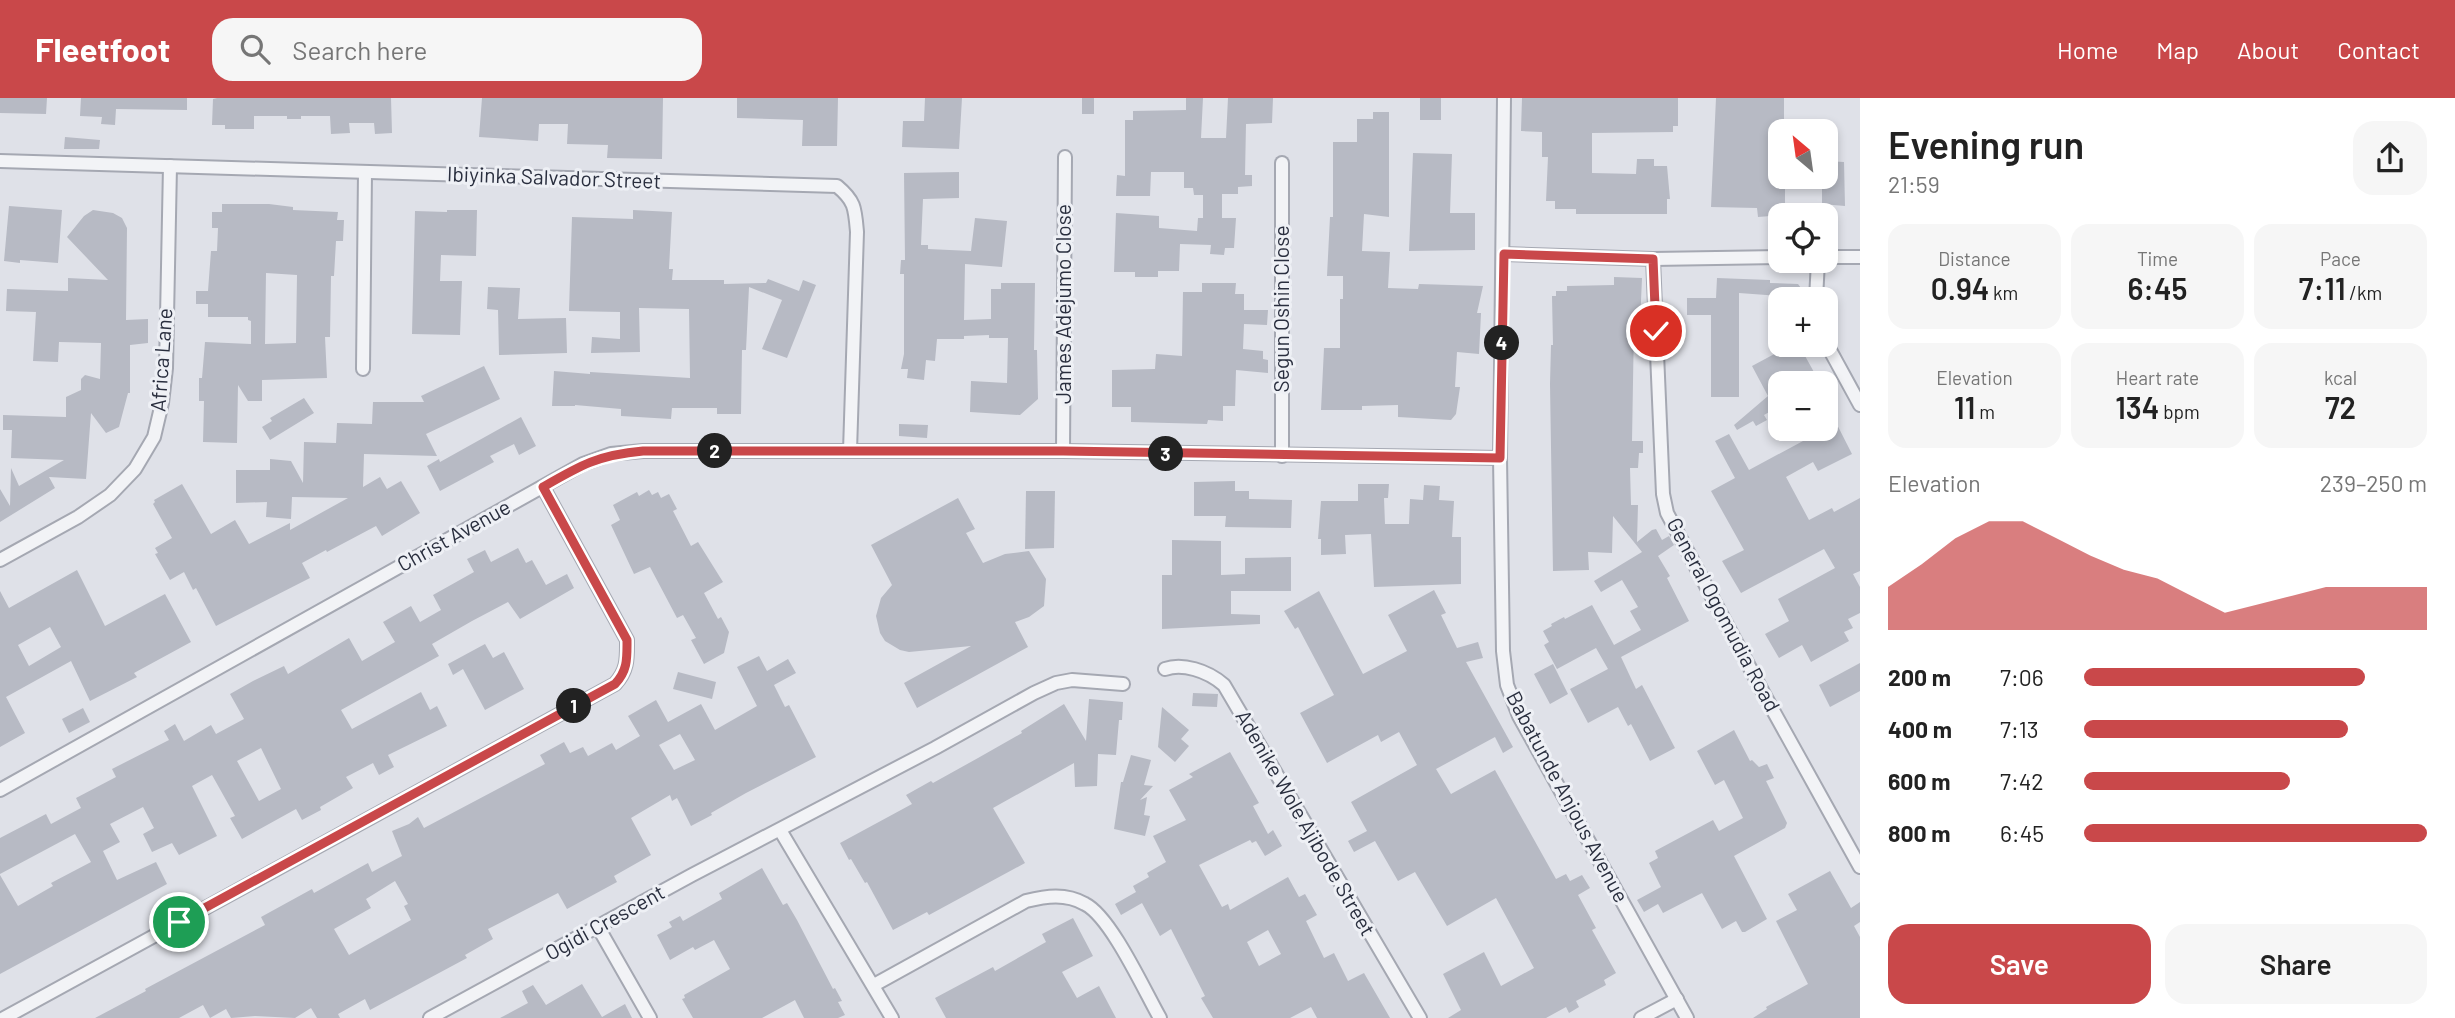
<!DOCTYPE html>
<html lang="en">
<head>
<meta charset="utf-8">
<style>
	body { margin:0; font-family:Barlow,sans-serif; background:#f6f6f6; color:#222; height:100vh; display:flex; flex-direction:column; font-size:26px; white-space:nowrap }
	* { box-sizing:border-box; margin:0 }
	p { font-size:23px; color:#767676 }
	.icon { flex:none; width:38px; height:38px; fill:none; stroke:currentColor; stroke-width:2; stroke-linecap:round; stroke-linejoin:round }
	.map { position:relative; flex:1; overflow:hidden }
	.side { display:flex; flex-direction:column; background:#fff; width:595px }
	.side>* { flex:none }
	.needle { width:46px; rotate:331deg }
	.controls { position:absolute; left:1768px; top:21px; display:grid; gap:14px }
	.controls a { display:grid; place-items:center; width:70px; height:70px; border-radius:14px; background:#fff; box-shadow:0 4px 10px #0003; font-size:35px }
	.pin { position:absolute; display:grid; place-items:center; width:60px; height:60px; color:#fff; margin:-30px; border:4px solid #fff; border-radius:50%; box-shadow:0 2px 7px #0007 }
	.km { position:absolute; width:35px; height:35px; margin:-18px; border-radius:50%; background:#222; color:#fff; font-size:19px; line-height:35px; text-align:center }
	.round { display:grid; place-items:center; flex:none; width:74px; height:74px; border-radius:21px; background:#f6f6f6 }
	.summary { display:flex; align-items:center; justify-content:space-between; height:119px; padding:0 28px }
	h1 { font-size:38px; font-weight:600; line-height:52px }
	.figures { display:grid; grid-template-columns:repeat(3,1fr); gap:10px; height:119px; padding:7px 28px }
	.figures div { display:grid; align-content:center; border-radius:18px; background:#f6f6f6; text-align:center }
	.figures b { font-size:30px; font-weight:600 }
	.figures small { font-size:19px; font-weight:400 }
	.figures p { font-size:19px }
	.chart { height:196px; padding:14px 28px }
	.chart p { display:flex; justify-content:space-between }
	.chart svg { width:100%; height:126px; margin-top:7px; fill:#c9484a; opacity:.7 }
	.button { display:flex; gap:14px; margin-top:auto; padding:14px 28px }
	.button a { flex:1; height:80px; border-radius:21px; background:#c9484a; color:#fff; font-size:28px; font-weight:600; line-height:80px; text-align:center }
	.button a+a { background:#f6f6f6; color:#222 }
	ul { padding:0 28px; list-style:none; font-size:23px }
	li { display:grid; grid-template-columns:112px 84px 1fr; align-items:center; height:52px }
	li i { height:18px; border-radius:9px; background:#c9484a }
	header { display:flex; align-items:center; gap:42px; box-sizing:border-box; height:98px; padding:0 35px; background:#c9484a; color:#fff }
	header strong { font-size:33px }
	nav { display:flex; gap:38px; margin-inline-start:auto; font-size:24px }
	.search { width:490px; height:63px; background:#f6f6f6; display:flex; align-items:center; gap:18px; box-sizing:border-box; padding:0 24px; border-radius:21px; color:#767676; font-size:26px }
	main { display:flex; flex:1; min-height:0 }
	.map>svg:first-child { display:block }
	.building { fill:#b7bac4; fill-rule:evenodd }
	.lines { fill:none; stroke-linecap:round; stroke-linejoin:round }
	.street-casing { stroke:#a5a8b2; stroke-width:16 }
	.street { stroke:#f2f3f6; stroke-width:12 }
	.route-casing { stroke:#fff; stroke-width:14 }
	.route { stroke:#c9484a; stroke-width:9 }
	.labels { text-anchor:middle; stroke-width:6; stroke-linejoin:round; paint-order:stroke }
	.street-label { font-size:21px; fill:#292e3e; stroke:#eef0f5 }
</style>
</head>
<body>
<header>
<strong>Fleetfoot</strong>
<div class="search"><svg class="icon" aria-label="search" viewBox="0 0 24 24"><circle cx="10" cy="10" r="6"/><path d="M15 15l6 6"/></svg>Search here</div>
<nav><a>Home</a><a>Map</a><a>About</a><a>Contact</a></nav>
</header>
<main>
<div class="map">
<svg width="1860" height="920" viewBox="0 0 1860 920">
	<rect width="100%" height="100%" fill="#dfe1e8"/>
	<g class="building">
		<path d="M0 0H47L46 16 0 15Z"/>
		<path d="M81 0H187V12L116 11 115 27 101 26 102 19 80 18Z"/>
		<path d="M391 0 392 35 375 36 374 25H349L350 35 331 36 330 18H301V21H287V18H254V31H225V27H212L213 1 217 0Z"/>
		<path d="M482 0H663L662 61 607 60 608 47 567 46 568 26H539L538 43 479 39Z"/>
		<path d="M737 0H838L837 48H802L803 22 737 20Z"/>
		<path d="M925 0H962L959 51 902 49 903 23H924Z"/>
		<rect x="1082" y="0" width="12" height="16"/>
		<path d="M1186 0H1203L1201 40H1226L1228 0H1273L1272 25 1246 26 1245 77H1252V88L1238 89V96H1222V120H1236L1234 150H1225L1224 157 1210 156 1211 147 1180 146 1179 173H1158V179H1135V174H1114L1116 115 1159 118V130L1197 133 1198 120H1203V97H1194L1193 90H1184V74H1151L1150 98H1116L1117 77 1125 78V22H1133V13L1186 12Z"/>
		<rect x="1420" y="0" width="21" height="22"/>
		<path d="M1522 0H1678V28H1673V34L1592 35V75L1636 76 1637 61H1654V68H1667L1670 101H1667V116H1576V111H1555V103H1546L1548 59H1542V34L1521 33Z"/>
		<path d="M1716 0H1784V33H1780V79H1785V117L1758 119 1757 110 1711 109Z"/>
		<path d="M1373 14H1389V119L1364 116 1362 153 1390 154 1388 190 1418 191 1419 186 1483 188 1477 215H1481L1479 256 1457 254 1455 289H1460L1456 316 1451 322 1398 319V307L1362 308V312H1321L1324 250H1340V201H1343V178H1327L1330 119H1333V44H1357V21H1373Z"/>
		<path d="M65 39 100 42 99 51H64Z"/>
		<path d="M1413 55 1452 56 1450 115H1475V152L1409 153Z"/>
		<path d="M1825 63 1844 64 1845 108 1822 106V79H1825Z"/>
		<path d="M959 74V100L923 101 921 147H928V151L971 153 975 120 1007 123 1002 169 965 166 964 222 991 221V191H1001V185H1035L1034 252H1037L1038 301 1020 317 970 314 971 283 1007 285 1008 240H989V237L964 238V241H937L935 263 926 262 924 282 907 280 908 271H901L904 256V176H900L901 162H905L904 75Z"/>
		<path d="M222 106H269L293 109V112L338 114 337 122H344L343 143H336L334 178H331L330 239H325L327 280 262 282V303H248L238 287 237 345 203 344 204 303H199V280H202L205 244 251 246V223L248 222V219H208V206H196V193H208L211 153H217L218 130H212V114H222ZM266 175 297 177 296 245 265 246Z"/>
		<path d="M9 108 62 112 58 165 20 162V165L4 163Z"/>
		<path d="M93 112 113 115 122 120 127 130 126 222 148 221V245L130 247V295H128L119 329 106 335 91 315 86 381 49 379 55 390 0 424V391L10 408 11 370 19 388 64 362 11 360 12 332H3V317L66 319V299L81 292V281L85 277 100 281 101 245 59 244 58 264 33 263 36 214 6 213 7 191 68 193V180L108 182 67 139 84 118Z"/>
		<path d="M447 112H477L476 158 441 157 440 183H462L460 237 412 236 415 113 447 114Z"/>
		<path d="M633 112 672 114 669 171H673L672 182H724V186L766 185 768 181 799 193 803 182 816 187 787 260 762 251 782 202 749 189 746 252H742L741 316H717V310H672L671 321 621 318V311L575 307V308H552L554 273 590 276V274L690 280 689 211 639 210 640 254 591 255 592 239 620 241V214L569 213 572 119 633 121Z"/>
		<path d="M1614 179 1642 180 1640 226 1634 225 1632 343H1643V355H1639L1638 370H1630L1631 407H1638L1637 444 1652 432 1656 431 1662 442 1669 438 1674 447 1658 458 1670 478 1667 480 1689 523 1621 559 1636 591 1642 587 1675 650 1650 663 1631 626 1628 628 1618 609 1588 625 1570 591 1608 571 1596 550 1557 571 1544 547 1549 544 1543 533 1552 528 1551 526 1564 519 1565 521 1592 507 1614 547 1641 532 1630 513 1638 509 1622 482 1601 494 1594 483 1642 454 1613 418 1612 455 1588 454 1589 472 1553 473 1550 286 1551 247H1553L1552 198H1556V193H1567V188L1614 187Z"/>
		<path d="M1717 180 1770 182V185L1798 186 1807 198V200L1739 195V299H1711V217H1687V200H1716Z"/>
		<path d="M1202 185H1236L1235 196H1244V212H1268L1267 227 1244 226 1243 251 1263 253V261L1268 262V275L1236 272 1235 308H1223V323L1208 322 1207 326 1131 324V309H1112V272L1155 271 1156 256 1182 258 1183 194H1202Z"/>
		<path d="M488 189 520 190 518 221 566 220 567 255 499 257 498 212 487 211Z"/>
		<path d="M1791 247H1799L1820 285H1780V308L1764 317 1767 322 1756 328 1753 323 1737 332 1734 327 1768 298 1752 268Z"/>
		<path d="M484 268 500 301 426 336 437 358 364 356 363 389 380 379 387 391 401 383 420 415 382 438 376 428 327 454 326 452 302 465 310 480 216 528 196 490 193 492 184 474 170 482 155 456 158 455 155 450 172 440 153 406 155 404 154 402 182 386 211 436 235 422 249 446 290 425V432L348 400 292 399 291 421 266 419 267 404 236 405V372H270V361L291 363 303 385 304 344 336 345 337 325 372 326 373 304H424L421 298Z"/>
		<path d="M304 300 314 315 270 342 262 329 272 323 270 320Z"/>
		<path d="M1825 303 1852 356 1818 373 1813 364 1786 379 1809 422 1832 410 1834 414 1860 400V473L1853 476 1860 489V515L1848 521 1853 530 1844 534 1849 543 1811 564 1802 547 1779 560 1765 536 1789 523 1778 501 1835 470 1824 451 1741 495 1722 463 1744 452 1711 393 1735 380 1715 343 1729 336 1749 372 1803 343 1799 338 1808 331H1825Z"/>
		<path d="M521 319 536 348 519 357 514 346 490 358 494 364 440 393 427 368 439 361 440 364Z"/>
		<path d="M899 326 928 327 927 340 899 338Z"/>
		<path d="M1235 383V393H1249V401L1292 402 1291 430 1225 429 1226 418H1194V384Z"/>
		<path d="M1358 386H1389L1388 400H1384L1385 426H1409L1410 401 1423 402 1424 387 1440 388 1439 402 1454 403 1452 439H1461V486L1374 489 1371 436 1345 437 1346 456 1321 457V441H1318L1321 403H1358Z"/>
		<path d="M649 392 652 397 658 394 661 400 669 396 677 411 673 413 691 448 698 444 723 484 704 495 718 521 721 519 729 534 724 555 704 566 691 542 696 540 683 517 677 520 650 469 634 476 611 427 620 422 613 407 637 394 639 398Z"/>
		<path d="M1026 393H1055L1054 450 1025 451Z"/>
		<path d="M958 400 975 431 966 435 983 465 1005 456 1029 453 1046 481 1044 508 1029 519 1015 524 1028 549 917 610 904 585 971 548 909 554 900 552 885 543 880 535 876 518 881 500 892 487 871 447Z"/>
		<path d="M1172 442 1221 443V477L1245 476V460L1291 459V493H1231V516L1260 517V526L1162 531V477H1172Z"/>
		<path d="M518 450 526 465 532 462 546 487 567 476 574 490 520 521 508 504 472 523 432 546 439 558 341 612 352 631 421 594 430 612 437 608 447 628 388 657 394 669 379 677 373 665 346 679 353 690 320 709 321 712 302 722 296 711 242 741 230 720 235 718 212 677 192 688 217 738 179 757 172 745 152 754 143 736 154 730 143 709 110 726 120 744 103 753 117 782 156 764 167 786 0 876V777L18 808 53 788 51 785 91 764 75 736 0 776V740L46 716 51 726 81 710 76 700 116 679 112 671 169 642 164 633 175 626 184 643 211 627 216 636 244 621 230 596 253 583 284 568 288 576 349 540 362 563 395 544 383 524 411 508 420 524 441 512 433 497 474 474 467 461 485 452 491 464ZM261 650 281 691 259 703 237 663Z"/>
		<path d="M77 472 105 528 165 496 191 544 134 575 137 579 90 603 71 563 6 599 25 635 0 649V493L9 510ZM50 529 61 549 29 568 18 547Z"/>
		<path d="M1434 492 1446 515 1441 517 1457 550 1478 544 1483 560 1466 564 1513 649 1503 655 1495 639 1436 671 1451 696 1495 672 1556 781 1566 776 1570 783 1582 777 1590 790 1578 797 1596 830 1592 832 1616 875 1604 882 1606 887 1576 903 1579 909 1569 915 1566 909 1546 920H1448L1461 912 1443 876 1484 854 1501 888 1534 870 1496 800 1447 828 1415 774 1398 783 1375 743 1354 754 1348 743 1367 733 1351 704 1417 667 1399 634 1381 644 1378 637 1327 665 1300 615 1334 597 1298 529 1295 531 1284 513 1319 493 1363 576 1407 553 1388 517Z"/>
		<path d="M485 546 493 560 504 554 524 591 485 612 463 571 453 577 448 566Z"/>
		<path d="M759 558 767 573 788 561 796 575 774 587 785 609 789 607 816 659 746 695 711 715 712 717 691 728 677 700 672 703 670 697 631 720 651 757 614 778 617 784 567 811 558 795 488 831 493 841 465 857 467 860 370 912 365 901 338 916 340 920H317L311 910 295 920 255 918 231 920 226 911 210 920 203 907 179 920H95L146 893 145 891 265 827 261 819 312 791 314 795 368 765 372 774 402 758 392 733 409 726 418 719 424 730 545 666 540 657 564 644 570 655 583 649 588 658 612 645 616 652 640 638 628 618 656 602 668 624 701 606 715 632 757 608 737 569ZM680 636 695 662 674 672 659 647ZM395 783 408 806 404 808 411 822 349 857 334 831 371 810 366 801Z"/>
		<path d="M1860 565V593L1830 609 1819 587Z"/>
		<path d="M1553 566 1568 596 1550 606 1534 576Z"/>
		<path d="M678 574 716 584 712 601 673 591Z"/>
		<path d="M1193 595 1218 596 1217 609 1192 608Z"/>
		<path d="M1089 601 1123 604 1122 622H1119L1116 657 1098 656 1097 688 1075 689 1074 665 993 710 1025 765 929 817 927 814 893 832 867 784 865 785 851 761 849 762 840 745 912 706 906 697 931 683 933 685 978 660 1022 635 1021 633 1064 606 1086 643Z"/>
		<path d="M1162 609 1189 632 1181 641 1189 648 1175 664 1158 649Z"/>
		<path d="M83 610 90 624 69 635 62 621Z"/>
		<path d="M1734 632 1750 663 1752 662 1759 669 1767 666 1774 680 1766 683 1787 725 1785 730 1734 758 1767 821 1745 834H1742L1736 823 1722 831 1702 795 1663 815 1658 806 1644 814 1637 802 1661 789 1649 765 1658 760 1655 753 1713 722 1719 733 1743 720 1724 682 1715 687 1697 653Z"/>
		<path d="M1230 654 1259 705 1253 708 1268 736 1273 732 1282 748 1265 758 1256 743 1252 745 1250 742 1199 767 1222 809 1228 806 1230 812 1288 779 1299 799 1305 796 1317 817 1306 823 1324 860 1334 855 1348 883 1364 875 1390 920H1317L1311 909 1290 920H1213L1201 900 1205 898 1171 831 1160 838 1142 805 1121 817 1115 806 1136 794 1133 788 1149 779 1147 775 1166 764 1153 738 1186 722 1169 692 1193 679 1189 676ZM1268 832 1281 856 1259 868 1247 844Z"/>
		<path d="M1131 657 1151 662 1144 687 1153 688 1140 702 1147 699 1144 717 1150 718 1145 738 1114 731 1121 684H1123Z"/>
		<path d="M762 770 783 807 787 805 797 822 833 891 835 890 842 903 838 904 845 917 838 920H804L795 902 762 920H693L682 901 685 900 684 897 730 871 714 842 695 852 693 849 670 862 657 837 672 829 669 824 680 818 683 823 722 801 719 795Z"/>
		<path d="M1830 773 1851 810 1860 804V824L1854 828 1860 839V920H1753L1767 911 1766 909 1808 886 1776 823 1797 812 1788 796Z"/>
		<path d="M1073 820 1093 858 1062 874 1077 900 1099 888 1116 920H946L935 900 993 869 995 873 1046 844 1042 836Z"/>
		<path d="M582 886 602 919 625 906 632 920H500L528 905 522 893 533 887 546 907Z"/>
	</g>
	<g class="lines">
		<g class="street-casing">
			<g id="street">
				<path d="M1504 0 1500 360 1503 553 1507 587 1519 618 1687 920"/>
				<path d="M0 63 837 88C855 103 855 110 857 134L850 353"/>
				<path d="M1504 156 1653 161 1780 159"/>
				<path d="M1825 159H1860"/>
				<path d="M1653 161 1663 396 1667 415 1765 598 1860 769"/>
				<path d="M1816 201 1818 163"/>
				<path d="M1825 243 1860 307"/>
				<path d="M363 271 365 74"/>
				<path d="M1063 353 1065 59"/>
				<path d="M1282 358V65"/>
				<path d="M0 462 78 419 110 397 135 371 154 339 162 305 166 270 170 68"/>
				<path d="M1165 571C1182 565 1207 572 1224 587L1420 920"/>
				<path d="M0 692 583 366 611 356 643 353H1063L1500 360"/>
				<path d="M780 732 892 920"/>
				<path d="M598 829 650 920"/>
				<path d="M874 887 1026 803C1046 798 1066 795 1085 806 1111 819 1144 892 1160 920"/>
				<path d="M4 920 615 586C628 572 627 560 627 542L543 389"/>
				<path d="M430 920 692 777 935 650 1034 595 1056 585 1072 582 1123 586"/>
				<path d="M1641 920 1677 901"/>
			</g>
		</g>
		<use href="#street" class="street"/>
	</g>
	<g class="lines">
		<g class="route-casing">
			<path id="route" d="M179 824 615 586C628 572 627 560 627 542L543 389C581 367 598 357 643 353H1063L1500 360 1504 156 1653 161 1656 233"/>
		</g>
		<use href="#route" class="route"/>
	</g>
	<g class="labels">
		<g class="street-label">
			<text transform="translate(554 80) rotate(2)" y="7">Ibiyinka Salvador Street</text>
			<text transform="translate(1064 206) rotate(-90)" y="7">James Adejumo Close</text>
			<text transform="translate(1282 211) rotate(-90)" y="7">Segun Oshin Close</text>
			<text transform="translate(162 262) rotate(-86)" y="7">Africa Lane</text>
			<text transform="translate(454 438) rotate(-29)" y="7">Christ Avenue</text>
			<text transform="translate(1723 517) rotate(62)" y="7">General Ogomudia Road</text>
			<text transform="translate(1567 699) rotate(62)" y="7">Babatunde Anjous Avenue</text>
			<text transform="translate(1305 725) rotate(60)" y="7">Adenike Wole Ajibode Street</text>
			<text transform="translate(605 825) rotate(-29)" y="7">Ogidi Crescent</text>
		</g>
	</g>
</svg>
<div class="controls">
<a><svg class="needle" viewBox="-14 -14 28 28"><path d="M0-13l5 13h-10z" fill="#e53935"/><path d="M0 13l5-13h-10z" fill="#767676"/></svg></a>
<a><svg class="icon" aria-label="locate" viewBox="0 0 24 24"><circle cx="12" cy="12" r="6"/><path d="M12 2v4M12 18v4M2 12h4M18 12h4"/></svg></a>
<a>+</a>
<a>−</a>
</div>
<div class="pin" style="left:179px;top:824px;background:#1e9e55"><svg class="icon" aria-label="arrive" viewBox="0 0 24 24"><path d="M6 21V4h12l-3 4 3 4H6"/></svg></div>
<div class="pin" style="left:1656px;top:233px;background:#d93025"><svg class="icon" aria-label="check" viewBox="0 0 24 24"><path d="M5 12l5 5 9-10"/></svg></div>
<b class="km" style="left:574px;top:608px">1</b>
<b class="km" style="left:715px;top:353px">2</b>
<b class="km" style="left:1166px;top:356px">3</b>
<b class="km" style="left:1502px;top:245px">4</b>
</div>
<section class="side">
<div class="summary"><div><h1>Evening run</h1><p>21:59</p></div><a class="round"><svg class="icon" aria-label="share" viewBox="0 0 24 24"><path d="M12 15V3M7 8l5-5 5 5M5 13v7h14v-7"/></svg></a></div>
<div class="figures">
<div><p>Distance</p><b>0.94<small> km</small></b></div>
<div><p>Time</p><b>6:45</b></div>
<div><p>Pace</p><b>7:11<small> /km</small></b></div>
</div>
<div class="figures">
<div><p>Elevation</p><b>11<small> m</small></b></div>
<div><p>Heart rate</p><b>134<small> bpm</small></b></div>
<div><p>kcal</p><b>72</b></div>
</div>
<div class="chart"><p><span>Elevation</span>239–250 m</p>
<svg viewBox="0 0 160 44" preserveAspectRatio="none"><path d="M0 44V29L10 21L20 12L30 6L40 6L50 12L60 18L70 23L80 26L90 32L100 38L110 35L120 32L130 29L140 29L150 29L160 29V44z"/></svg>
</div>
<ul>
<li><b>200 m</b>7:06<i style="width:82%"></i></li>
<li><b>400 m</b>7:13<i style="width:77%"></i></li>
<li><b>600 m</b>7:42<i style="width:60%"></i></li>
<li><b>800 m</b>6:45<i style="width:100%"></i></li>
</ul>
<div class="button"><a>Save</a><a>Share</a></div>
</section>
</main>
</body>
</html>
